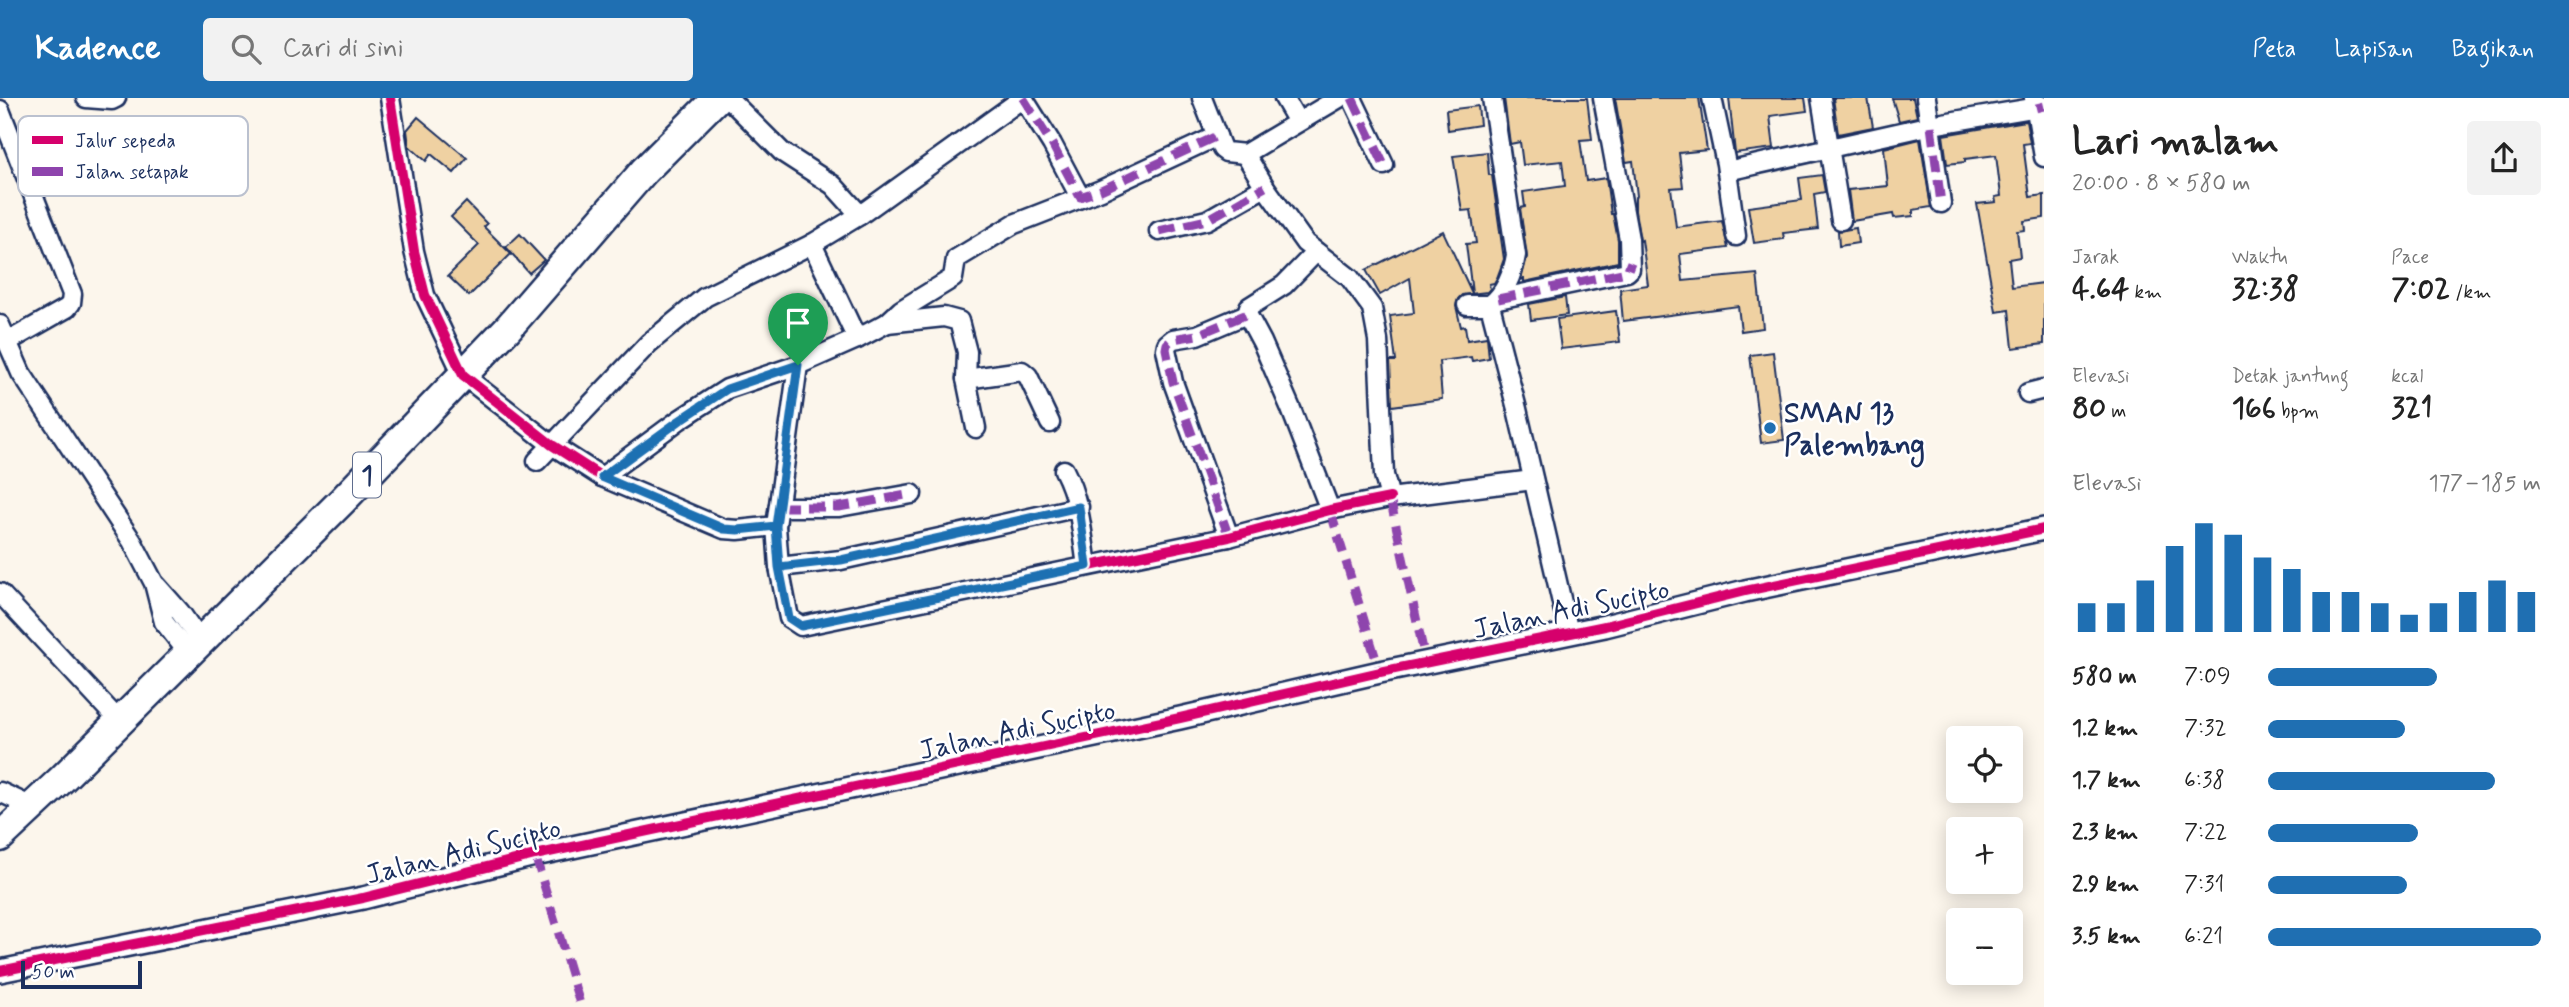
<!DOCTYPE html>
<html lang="id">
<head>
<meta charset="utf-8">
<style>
	body { margin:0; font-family:Mynerve,sans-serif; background:#f2f2f2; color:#222; height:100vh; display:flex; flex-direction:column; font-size:26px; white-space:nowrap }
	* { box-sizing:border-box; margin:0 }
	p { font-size:23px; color:#767676 }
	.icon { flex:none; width:38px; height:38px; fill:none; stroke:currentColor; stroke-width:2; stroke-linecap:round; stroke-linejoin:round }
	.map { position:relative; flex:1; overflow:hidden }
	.drawer { display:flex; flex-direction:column; background:#fff; width:525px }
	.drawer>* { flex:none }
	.buttons { position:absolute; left:1946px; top:628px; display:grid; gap:14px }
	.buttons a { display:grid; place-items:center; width:77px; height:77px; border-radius:7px; background:#fff; box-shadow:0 4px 18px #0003; font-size:35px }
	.scale { position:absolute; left:21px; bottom:18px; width:121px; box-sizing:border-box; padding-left:7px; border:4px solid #1b2f5e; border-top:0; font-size:19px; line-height:24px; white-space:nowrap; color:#1b2f5e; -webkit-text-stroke:5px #fff; paint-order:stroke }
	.pin { position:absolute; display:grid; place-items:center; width:60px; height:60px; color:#fff; margin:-72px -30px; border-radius:50% 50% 50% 0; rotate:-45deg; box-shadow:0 0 7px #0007 }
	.pin .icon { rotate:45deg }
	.round { display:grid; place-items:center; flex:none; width:74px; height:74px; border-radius:7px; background:#f2f2f2 }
	.head { display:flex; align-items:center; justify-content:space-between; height:119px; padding:0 28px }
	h1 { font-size:38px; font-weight:700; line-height:52px }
	.figures { display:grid; grid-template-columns:repeat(3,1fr); gap:10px; height:119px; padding:7px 28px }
	.figures div { display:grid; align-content:center }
	.figures b { font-size:30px; font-weight:700 }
	.figures small { font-size:19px; font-weight:400 }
	.figures p { font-size:19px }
	.chart { height:196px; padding:14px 28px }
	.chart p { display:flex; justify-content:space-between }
	.chart svg { width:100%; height:126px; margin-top:7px; stroke:#1f6fb2; stroke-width:6 }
	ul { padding:0 28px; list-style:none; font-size:23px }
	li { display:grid; grid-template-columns:112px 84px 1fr; align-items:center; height:52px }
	li i { height:18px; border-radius:9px; background:#1f6fb2 }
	header { display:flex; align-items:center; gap:42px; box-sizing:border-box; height:98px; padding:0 35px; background:#1f6fb2; color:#fff }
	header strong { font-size:33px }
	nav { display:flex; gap:38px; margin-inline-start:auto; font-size:24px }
	.search { width:490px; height:63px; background:#f2f2f2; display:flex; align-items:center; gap:18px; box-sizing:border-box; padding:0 24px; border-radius:7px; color:#767676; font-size:26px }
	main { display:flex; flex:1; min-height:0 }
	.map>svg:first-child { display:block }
	.building { fill:#efd1a2; stroke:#1b2f5e; stroke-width:2 }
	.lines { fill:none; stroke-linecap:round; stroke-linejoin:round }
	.minor-casing { stroke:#1b2f5e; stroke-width:23 }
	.tertiary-casing { stroke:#1b2f5e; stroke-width:26 }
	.trunk-casing { stroke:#1b2f5e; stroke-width:33 }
	.minor { stroke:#fff; stroke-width:18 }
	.tertiary { stroke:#fff; stroke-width:21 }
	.trunk { stroke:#fff; stroke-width:28 }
	.quiet { stroke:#8e44ad; stroke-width:9; stroke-dasharray:18 9; stroke-linecap:butt }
	.cycleway-casing { stroke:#fff; stroke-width:15 }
	.cycleway { stroke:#d6006c; stroke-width:10 }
	.route-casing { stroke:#fff; stroke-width:14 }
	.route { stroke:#1f6fb2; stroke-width:9 }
	.poi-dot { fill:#1f6fb2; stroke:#fff; stroke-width:2.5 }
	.labels { text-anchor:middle; stroke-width:5; stroke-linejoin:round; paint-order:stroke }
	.shield { fill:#fff; stroke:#5f6d8e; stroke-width:2 }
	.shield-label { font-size:26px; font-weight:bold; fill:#1b2f5e }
	.poi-label { font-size:28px; font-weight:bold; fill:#1b2f5e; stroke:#fff; text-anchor:start }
	.street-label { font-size:28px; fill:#1b2f5e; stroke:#fff }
	.key { fill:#fff; stroke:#bbc1cf; stroke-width:2 }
	.key-label { font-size:19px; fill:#1b2f5e }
</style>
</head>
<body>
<header>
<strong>Kadence</strong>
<div class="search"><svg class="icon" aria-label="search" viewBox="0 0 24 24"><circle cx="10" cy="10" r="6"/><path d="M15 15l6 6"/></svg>Cari di sini</div>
<nav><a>Peta</a><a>Lapisan</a><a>Bagikan</a></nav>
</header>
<main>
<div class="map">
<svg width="2044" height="909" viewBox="0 0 2044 909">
	<rect width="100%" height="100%" fill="#fcf6ec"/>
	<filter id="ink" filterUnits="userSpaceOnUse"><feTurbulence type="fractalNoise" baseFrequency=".0143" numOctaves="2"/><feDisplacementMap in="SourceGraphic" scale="14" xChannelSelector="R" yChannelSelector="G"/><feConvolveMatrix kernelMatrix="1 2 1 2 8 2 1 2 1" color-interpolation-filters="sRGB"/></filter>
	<g filter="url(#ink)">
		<g class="building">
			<path d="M1504 0H1587L1592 41 1580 42 1586 83 1606 80 1611 116H1613L1618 142V164L1524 184V181L1521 182 1527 159 1520 110 1525 109 1523 94 1565 88 1562 63 1523 67 1520 44 1510 46Z"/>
			<path d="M1615 0H1699L1707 52 1679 55 1683 89 1671 90 1676 129 1722 123 1728 150 1680 156 1683 183 1757 176 1763 230 1741 233 1738 208 1623 223 1620 191 1648 187 1642 142 1640 143 1635 113V99L1637 98 1633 63 1626 64Z"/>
			<path d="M1729 0H1805L1807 13 1770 18 1774 50 1735 55Z"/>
			<path d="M1833 0H1868L1873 29 1838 36Z"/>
			<path d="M1892 0H1913L1917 19 1899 23Z"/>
			<path d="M1478 8 1480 27 1448 32 1446 12Z"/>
			<path d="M418 19 467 60 454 75 431 56 426 63 409 48 407 32Z"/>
			<path d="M2026 23 2030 45 2023 46 2030 99 2044 97V120L2024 123 2025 132 2017 133 2020 159 2009 161 2012 189 2044 185V246L2013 250 2009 212 1996 214 1977 106 1996 104 1995 99 2001 98 1996 57 1965 61V64L1947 66 1943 37Z"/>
			<path d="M1920 41 1931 109 1913 112V118L1894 120 1893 116 1852 123 1848 92 1888 88 1884 50Z"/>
			<path d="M1487 54 1489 77H1492L1504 161 1497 180 1494 185 1489 186 1490 191 1487 194 1462 197 1458 201 1456 208 1461 229 1465 228 1467 242 1487 239 1489 260 1472 263 1471 259 1439 263 1442 301 1392 308 1390 263H1396L1390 218 1414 215 1410 180 1380 197 1366 172 1443 133 1472 195 1466 146 1476 145 1471 112 1462 113 1453 58Z"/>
			<path d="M1822 77 1825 94 1814 96 1818 131 1783 135 1784 141 1754 145 1748 109 1802 102 1799 80Z"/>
			<path d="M466 104 487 126 484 129 511 156 469 198 448 178 479 147 451 119Z"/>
			<path d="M1856 130 1858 145 1839 148 1838 133Z"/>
			<path d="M520 136 544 162 529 175 506 149Z"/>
			<path d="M1565 199 1567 217 1531 222 1529 206Z"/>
			<path d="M1616 213 1620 244 1561 251 1557 221Z"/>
			<path d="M1773 254 1784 342 1761 345 1750 257Z"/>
		</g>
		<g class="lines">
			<g class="minor-casing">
				<g id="minor">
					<path d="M86 0 112 2 116 0"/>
					<path d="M390 0 414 153 425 197 463 277 552 347 602 379 724 431 738 432 776 428 779 469 789 520 801 528 1229 439 1330 412 1390 400"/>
					<path d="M728 0 782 54 833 87 860 117"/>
					<path d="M1023 0 1052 46 1080 99"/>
					<path d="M1202 0 1222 51 1226 54 1245 56 1339 0"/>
					<path d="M1284 0 1298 24"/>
					<path d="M1352 0 1384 67"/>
					<path d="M1492 0 1516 157C1513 175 1505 196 1490 207L1517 311 1569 535"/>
					<path d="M1712 0 1726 66 1736 138"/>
					<path d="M1821 0 1841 122"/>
					<path d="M1926 0 1941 105"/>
					<path d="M2034 0 2044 59"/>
					<path d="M0 12 72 196 71 205 67 210 7 244"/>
					<path d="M1245 56 1265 89 1305 145 1350 180 1372 210 1378 242 1384 377 1390 400 1533 382"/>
					<path d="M1727 73 1937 26 2044 8"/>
					<path d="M1159 133 1207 122 1265 89"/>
					<path d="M812 146 857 241 887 225 901 212 953 180 956 161 1014 126 1101 92 1217 38"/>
					<path d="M1316 154 1284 187 1249 209 1247 216 1262 244 1291 311 1330 412"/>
					<path d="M1498 201 1627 174 1630 171 1629 141 1603 0"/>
					<path d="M1467 207H1490"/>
					<path d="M887 225 944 219 959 223 967 254 966 281 1022 273 1028 278 1050 325"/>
					<path d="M0 227 21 275 132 443 154 485 164 524 189 556"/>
					<path d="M966 281 976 330"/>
					<path d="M2028 295 2044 291"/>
					<path d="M537 363 649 245 705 199 812 146 860 117 1023 0"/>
					<path d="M1064 372C1080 403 1082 435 1087 468"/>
					<path d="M602 379 679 322 727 291 798 267 857 241"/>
					<path d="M779 409H839L912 396"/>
					<path d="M776 428 798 267"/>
					<path d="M1229 439 1173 284 1166 251 1167 246 1173 241 1197 237 1247 216"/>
					<path d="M779 469 841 462 1079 409"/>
					<path d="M157 488 180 514 201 544"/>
					<path d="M0 495 119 623"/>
					<path d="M0 694 32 709"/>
				</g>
			</g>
			<g class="tertiary-casing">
				<path id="tertiary" d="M0 873 363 800 535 757 1180 620 1380 574 1605 528 1745 493 2044 431"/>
			</g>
			<g class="trunk-casing">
				<path id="trunk" d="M0 739 62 681 342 403 508 230 644 73 717 0"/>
			</g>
			<use href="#minor" class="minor"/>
			<use href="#tertiary" class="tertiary"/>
			<use href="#trunk" class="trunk"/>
			<g class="quiet">
				<path d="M1023 0 1052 46 1080 99 1101 92 1217 38"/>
				<path d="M1352 0 1384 67"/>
				<path d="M2036 10 2044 8"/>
				<path d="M1931 28 1941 105"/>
				<path d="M1159 133 1207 122 1265 89"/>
				<path d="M1498 201 1627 174 1631 164"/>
				<path d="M1390 400 1426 565"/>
				<path d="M779 409H839L912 396"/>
				<path d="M1330 412 1380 574"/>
				<path d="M1229 439 1173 284 1166 251 1167 246 1173 241 1197 237 1247 216"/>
				<path d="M779 469 841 462 1079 409"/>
				<path d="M535 757 581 909"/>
			</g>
			<g class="cycleway-casing">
				<g id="cycleway">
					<path d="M390 0 414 153 425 197 463 277 552 347 602 379 724 431 738 432 776 428 779 469 789 520 801 528 1229 439 1330 412 1390 400"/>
					<path d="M0 873 363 800 535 757 1180 620 1380 574 1605 528 1745 493 2044 431"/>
				</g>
			</g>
			<use href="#cycleway" class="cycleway"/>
		</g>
	</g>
	<g class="lines" filter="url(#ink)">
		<g class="route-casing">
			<path id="route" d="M798 267 727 291 679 323 602 379 724 431 738 432 776 428 779 469 789 520 801 528 1087 468 1079 409 841 462 779 469 776 428 798 267"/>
		</g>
		<use href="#route" class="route"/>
	</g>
	<circle class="poi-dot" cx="1770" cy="330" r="7"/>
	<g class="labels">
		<rect class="shield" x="353" y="354.5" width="28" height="45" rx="5"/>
		<g class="shield-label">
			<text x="367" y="386">1</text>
		</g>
		<g class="poi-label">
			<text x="1784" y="324">SMAN 13<tspan x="1784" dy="32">Palembang</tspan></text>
		</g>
		<g class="street-label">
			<text transform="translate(1571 510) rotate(-12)" y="10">Jalan Adi Sucipto</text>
			<text transform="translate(1017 631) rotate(-12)" y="10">Jalan Adi Sucipto</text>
			<text transform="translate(463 752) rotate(-14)" y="10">Jalan Adi Sucipto</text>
		</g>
	</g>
	<rect x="18" y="18" width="230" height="80" rx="10" class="key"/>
	<rect x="32" y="38" width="31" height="8" fill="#d6006c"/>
	<rect x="32" y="69" width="31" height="9" fill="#8e44ad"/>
	<g class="key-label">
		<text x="75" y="49">Jalur sepeda</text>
		<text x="75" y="80">Jalan setapak</text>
	</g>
</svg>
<div class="buttons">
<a><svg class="icon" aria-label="locate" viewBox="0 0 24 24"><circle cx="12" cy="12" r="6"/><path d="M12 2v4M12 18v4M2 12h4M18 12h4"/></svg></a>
<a>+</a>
<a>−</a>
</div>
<div class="scale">50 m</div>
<div class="pin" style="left:798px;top:267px;background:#1e9e55"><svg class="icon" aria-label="arrive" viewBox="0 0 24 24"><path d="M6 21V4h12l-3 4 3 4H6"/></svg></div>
</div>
<section class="drawer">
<div class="head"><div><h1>Lari malam</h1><p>20:00 · 8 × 580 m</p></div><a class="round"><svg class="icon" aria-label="share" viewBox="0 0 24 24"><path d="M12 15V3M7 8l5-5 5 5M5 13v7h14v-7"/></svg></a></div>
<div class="figures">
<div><p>Jarak</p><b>4.64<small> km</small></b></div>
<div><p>Waktu</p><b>32:38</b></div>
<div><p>Pace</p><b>7:02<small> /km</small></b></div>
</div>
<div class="figures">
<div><p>Elevasi</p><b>80<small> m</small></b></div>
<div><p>Detak jantung</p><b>166<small> bpm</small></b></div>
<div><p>kcal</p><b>321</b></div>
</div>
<div class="chart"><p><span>Elevasi</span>177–185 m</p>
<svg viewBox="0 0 160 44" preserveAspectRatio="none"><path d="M5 44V34M15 44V34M25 44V26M35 44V14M45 44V6M55 44V10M65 44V18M75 44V22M85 44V30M95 44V30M105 44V34M115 44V38M125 44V34M135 44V30M145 44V26M155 44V30"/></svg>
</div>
<ul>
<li><b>580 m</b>7:09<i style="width:62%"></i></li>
<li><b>1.2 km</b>7:32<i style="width:50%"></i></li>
<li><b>1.7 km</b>6:38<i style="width:83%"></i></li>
<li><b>2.3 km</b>7:22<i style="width:55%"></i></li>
<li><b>2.9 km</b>7:31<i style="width:51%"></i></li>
<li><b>3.5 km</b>6:21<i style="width:100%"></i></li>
</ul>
</section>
</main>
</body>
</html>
